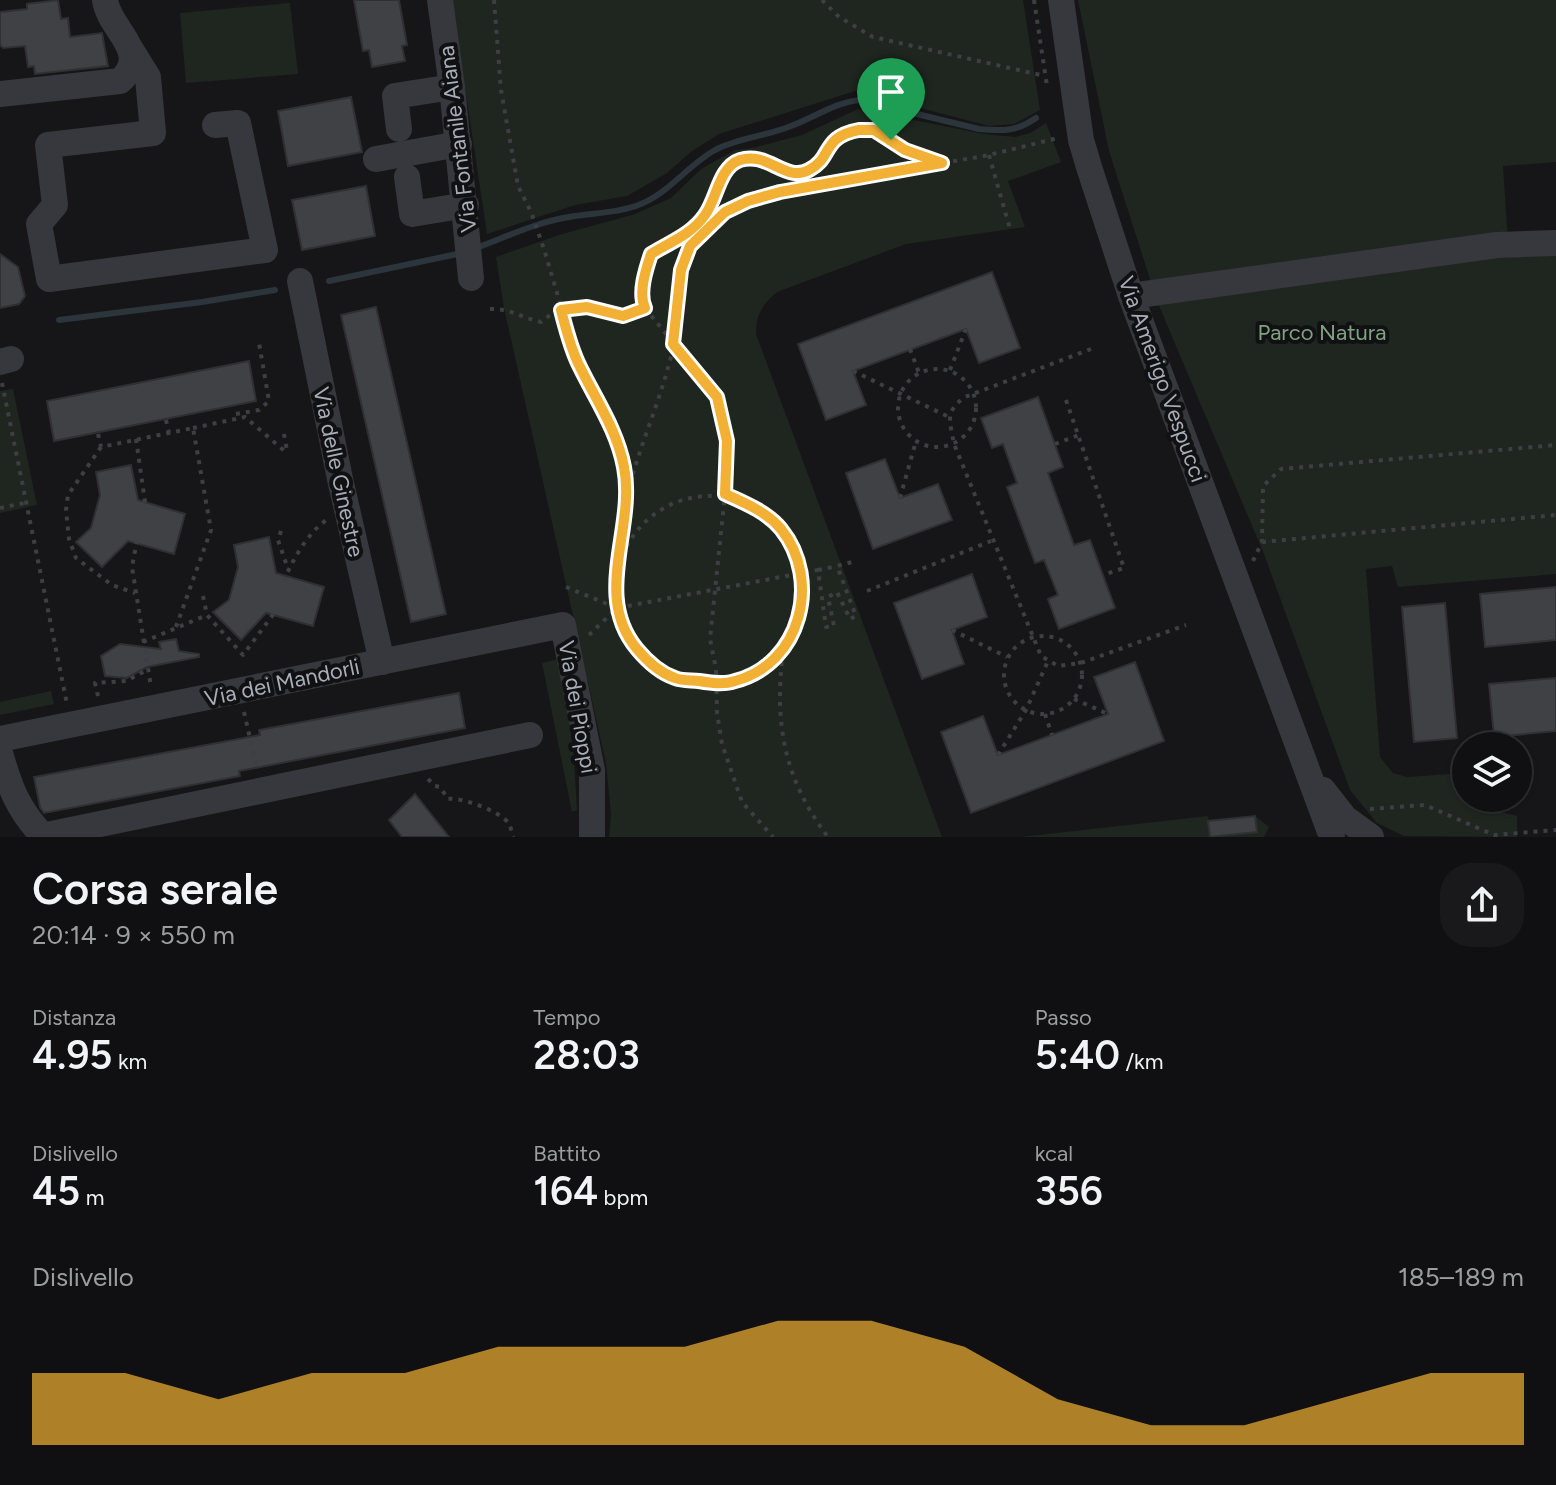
<!DOCTYPE html>
<html lang="it">
<head>
<meta charset="utf-8">
<style>
	body { margin:0; font-family:Figtree,sans-serif; background:#19191b; color:#f1f3f6; height:100vh; display:flex; flex-direction:column; font-size:30px; white-space:nowrap }
	* { box-sizing:border-box; margin:0 }
	p { font-size:26px; color:#9c9d9f }
	.icon { flex:none; width:44px; height:44px; fill:none; stroke:currentColor; stroke-width:2; stroke-linecap:round; stroke-linejoin:round }
	.map { position:relative; height:837px; overflow:hidden }
	.side { display:flex; flex-direction:column; background:#101012; flex:1 }
	.side>* { flex:none }
	.fabs { position:absolute; left:1452px; top:732px; display:grid; gap:16px }
	.fabs a { display:grid; place-items:center; width:80px; height:80px; border-radius:50%; background:#101012; box-shadow:0 2px 6px #0004,0 0 0 2px #303032; font-size:40px }
	.pin { position:absolute; display:grid; place-items:center; width:68px; height:68px; color:#fff; margin:-82px -34px; border-radius:50% 50% 50% 0; rotate:-45deg; box-shadow:0 0 8px #0007 }
	.pin .icon { rotate:45deg }
	.round { display:grid; place-items:center; flex:none; width:84px; height:84px; border-radius:32px; background:#19191b }
	.head { display:flex; align-items:center; justify-content:space-between; height:136px; padding:0 32px }
	h1 { font-size:44px; font-weight:600; line-height:60px }
	.figures { display:grid; grid-template-columns:repeat(3,1fr); gap:12px; height:136px; padding:8px 32px }
	.figures div { display:grid; align-content:center }
	.figures b { font-size:40px; font-weight:600 }
	.figures small { font-size:22px; font-weight:400 }
	.figures p { font-size:22px }
	.chart { height:224px; padding:16px 32px }
	.chart p { display:flex; justify-content:space-between }
	.chart svg { width:100%; height:144px; margin-top:8px; fill:#f2b134; opacity:.7 }
	.map>svg:first-child { display:block }
	.green { fill:#1e261f }
	.lines { fill:none; stroke-linecap:round; stroke-linejoin:round }
	.stream { stroke:#2c353c; stroke-width:6 }
	.building { fill:#404145; stroke:#303034; stroke-width:2 }
	.path { stroke:#3d3f44; stroke-width:4; stroke-dasharray:4 6; stroke-linecap:butt }
	.minor { stroke:#37383d; stroke-width:26 }
	.route-casing { stroke:#fff; stroke-width:16 }
	.route { stroke:#f2b134; stroke-width:10 }
	.labels { text-anchor:middle; stroke-width:8; stroke-linejoin:round; paint-order:stroke }
	.street-label { font-size:22px; fill:#a8adb8; stroke:#111113 }
	.park-label { font-size:22px; fill:#7fa381; stroke:#111113 }
</style>
</head>
<body>
<div class="map">
<svg width="1556" height="837" viewBox="0 0 1556 837">
	<rect width="100%" height="100%" fill="#161618"/>
	<g class="green">
		<path d="M452 0H1023L1040 110 1014 124 989 126 855 91 719 134 692 151 667 173 627 196 575 205 487 234Z"/>
		<path d="M1078 0H1556V162L1503 166 1509 257 1556 254V574L1398 587 1392 566 1366 569 1380 757 1393 773 1407 777 1466 773V798H1482L1497 811 1517 816V837L1404 836 1377 823 1350 790 1264 554 1157 301 1109 151Z"/>
		<path d="M290 3 298 74 186 83 180 13Z"/>
		<path d="M858 109 984 134 1015 137 1030 133 1046 123 1061 162 1008 181 1025 227 906 244 777 292C762 305 756 314 756 334L942 837H609L611 814 606 763 504 308 496 257 559 235 635 214 671 198 701 169 735 150 752 148 802 135Z"/>
		<path d="M13 389 37 505 0 513V391Z"/>
		<path d="M557 659 573 742 577 810 572 812 542 663Z"/>
		<path d="M51 691 54 704 0 715V702Z"/>
		<path d="M1208 816 1210 837 1256 832 1255 816 1269 827 1264 837H1021Z"/>
	</g>
	<g class="lines">
		<g class="stream">
			<path d="M476 248C506 237 537 222 569 217 592 213 619 213 641 204 670 192 688 165 715 150 738 138 767 136 791 126 815 117 834 103 859 100L979 129C1002 131 1016 132 1036 118"/>
			<path d="M329 281 462 253"/>
			<path d="M59 320 202 302 275 290"/>
		</g>
	</g>
	<g class="building">
		<path d="M58 0 61 19 68 18 70 37 102 33 108 66 35 74 34 66 28 67 25 46 3 48 0 45V12L27 9V4Z"/>
		<path d="M354 0H399L407 45 402 46 405 61 372 67 369 50 363 51Z"/>
		<path d="M351 97 362 152 288 166 278 111Z"/>
		<path d="M366 186 375 236 302 250 292 200Z"/>
		<path d="M0 254 18 267 25 296 19 304 0 308Z"/>
		<path d="M992 272 1020 348 979 363 966 329 853 371 866 405 826 420 798 344Z"/>
		<path d="M376 307 446 614 411 622 341 315Z"/>
		<path d="M249 361 256 401 54 441 47 401Z"/>
		<path d="M1038 397 1063 467 1048 473 1074 545 1090 540 1115 608 1059 629 1048 599 1058 595 1044 560 1035 563 1007 487 1017 483 1003 444 992 448 981 418Z"/>
		<path d="M885 459 900 498 938 484 952 520 873 549 846 473Z"/>
		<path d="M131 465 138 500 185 514 174 554 128 541 102 567 76 542 91 528 100 495 96 472Z"/>
		<path d="M269 537 276 573 324 587 313 626 266 613 241 640 213 612 229 600 238 567 234 545Z"/>
		<path d="M972 574 987 617 952 630 964 664 922 679 894 603Z"/>
		<path d="M1556 587V640L1485 647 1480 594Z"/>
		<path d="M1445 603 1457 738 1414 742 1402 607Z"/>
		<path d="M176 639 179 651 199 654V657L147 667 127 678 105 676 101 656 120 644 161 649 159 642Z"/>
		<path d="M1135 662 1164 741 971 813 941 732 983 716 998 755 1108 714 1094 677Z"/>
		<path d="M1556 678V731L1494 737 1489 684Z"/>
		<path d="M459 693 465 728 239 771 240 776 44 813 40 807 34 777 260 735 259 730Z"/>
		<path d="M415 794 449 837H402L389 820Z"/>
		<path d="M1255 816 1257 832 1210 837 1208 821Z"/>
	</g>
	<g class="lines">
		<g class="path">
			<path d="M494 0 501 90 518 186 531 212 544 249 578 364 608 419 617 441 625 468 626 495"/>
			<path d="M822 0 839 17 873 37 1045 76"/>
			<path d="M1034 0 1047 86"/>
			<path d="M989 155 1010 229"/>
			<path d="M645 308 717 397 722 416 727 441 725 494 710 639 716 669 717 713 722 744 742 802 773 837"/>
			<path d="M490 309C509 308 522 318 541 322 572 296 588 313 621 315 628 315 638 310 645 308 638 293 646 269 651 254 670 242 692 235 706 215 717 199 718 173 736 162 760 148 773 171 794 173 826 177 826 117 874 130 886 133 895 145 905 150 916 156 929 158 940 162"/>
			<path d="M910 349 919 373"/>
			<path d="M1091 349 965 397C944 412 950 421 954 444L1041 656 1058 666 1081 663 1186 625"/>
			<circle cx="937" cy="408" r="39"/>
			<path d="M950 370 966 329"/>
			<path d="M853 371 949 417"/>
			<path d="M2 383 67 704"/>
			<path d="M1066 400 1124 568 1103 575"/>
			<path d="M236 414 259 410 269 401 259 343"/>
			<path d="M166 420 169 433"/>
			<path d="M193 428 245 417 288 454"/>
			<path d="M98 434 101 447 193 428 211 530 176 627"/>
			<path d="M284 434 287 451"/>
			<path d="M136 439 146 509"/>
			<path d="M1055 444 1079 435"/>
			<path d="M101 447 68 495 66 510 69 539 76 558 112 585 135 593"/>
			<circle cx="710" cy="590" r="94"/>
			<path d="M900 498 916 441"/>
			<path d="M0 508 24 503"/>
			<path d="M281 531 278 540 288 569"/>
			<path d="M137 540 132 567 151 687"/>
			<path d="M1262 542 1556 515"/>
			<path d="M1253 561 1262 542 1263 486 1281 469 1556 445"/>
			<path d="M818 570 837 566"/>
			<path d="M617 573C620 549 621 524 626 500 638 447 663 397 674 343 679 312 674 276 690 248 708 214 746 201 780 192L989 155 1058 138"/>
			<path d="M284 581C292 560 309 531 328 519"/>
			<path d="M566 587 617 608"/>
			<path d="M867 591 991 541"/>
			<path d="M203 596 207 615"/>
			<path d="M952 630 1007 657"/>
			<path d="M589 635 617 608 818 570 826 627 834 626 828 597 837 592 850 619 856 616 837 566 856 561"/>
			<circle cx="1043" cy="675" r="39"/>
			<path d="M143 642 207 615 243 655 275 612"/>
			<path d="M783 652C774 723 784 779 828 837"/>
			<path d="M98 696 95 683 126 681 149 669"/>
			<path d="M1074 699 1108 714"/>
			<path d="M244 712 257 769"/>
			<path d="M1045 714 1052 735"/>
			<path d="M998 755 1026 710 1048 661"/>
			<path d="M428 779 435 786 440 787 448 799C462 797 502 812 509 824 510 825 513 836 514 837"/>
			<path d="M1370 809 1425 805 1494 835 1556 830"/>
		</g>
		<g class="minor">
			<path d="M440 0 452 87 471 278"/>
			<path d="M1061 0 1081 140 1089 167 1131 296 1332 837"/>
			<path d="M130 48 148 77 153 133 48 145 55 205 39 224 49 279 265 250 238 123 215 125"/>
			<path d="M0 94 120 81C152 52 109 30 105 0"/>
			<path d="M399 129 395 96 452 87"/>
			<path d="M376 159 459 144"/>
			<path d="M407 177 412 214 466 205"/>
			<path d="M300 281 340 479 382 662"/>
			<path d="M1131 296 1497 245 1556 243"/>
			<path d="M0 362 11 359"/>
			<path d="M0 739 563 625 592 770V837"/>
			<path d="M0 753C10 788 18 810 44 837"/>
			<path d="M1323 790 1345 818 1371 837"/>
			<path d="M42 836 530 735"/>
		</g>
	</g>
	<g class="lines">
		<g class="route-casing">
			<path id="route" d="M859 130H874L905 150 942 163 780 192 748 201 725 212 690 246 681 270 673 344 717 397 727 441 725 494C745 503 767 512 781 529 822 580 801 664 735 681 724 685 711 683 699 681 692 680 682 681 675 678 660 673 647 661 637 649 592 595 636 528 624 467 617 430 596 400 580 367 571 350 566 329 561 310L587 307 623 316 645 308C638 293 646 269 651 254 670 242 691 235 705 215 717 199 719 167 740 160 768 151 786 183 809 170 833 158 821 137 859 130Z"/>
		</g>
		<use href="#route" class="route"/>
	</g>
	<g class="labels">
		<g class="street-label">
			<text transform="translate(457 139) rotate(-97)" y="8">Via Fontanile Aiana</text>
			<text transform="translate(1163 379) rotate(70)" y="8">Via Amerigo Vespucci</text>
			<text transform="translate(339 472) rotate(78)" y="8">Via delle Ginestre</text>
			<text transform="translate(282 682) rotate(-12)" y="8">Via dei Mandorli</text>
			<text transform="translate(578 707) rotate(80)" y="8">Via dei Pioppi</text>
		</g>
		<g class="park-label">
			<text x="1322" y="340">Parco Natura</text>
		</g>
	</g>
</svg>
<div class="fabs">
<a><svg class="icon" aria-label="layers" viewBox="0 0 24 24"><path d="M12 4l9 5-9 5-9-5zM3 14l9 5 9-5"/></svg></a>
</div>
<div class="pin" style="left:891px;top:140px;background:#1e9e55"><svg class="icon" aria-label="arrive" viewBox="0 0 24 24"><path d="M6 21V4h12l-3 4 3 4H6"/></svg></div>
</div>
<section class="side">
<div class="head"><div><h1>Corsa serale</h1><p>20:14 · 9 × 550 m</p></div><a class="round"><svg class="icon" aria-label="share" viewBox="0 0 24 24"><path d="M12 15V3M7 8l5-5 5 5M5 13v7h14v-7"/></svg></a></div>
<div class="figures">
<div><p>Distanza</p><b>4.95<small> km</small></b></div>
<div><p>Tempo</p><b>28:03</b></div>
<div><p>Passo</p><b>5:40<small> /km</small></b></div>
</div>
<div class="figures">
<div><p>Dislivello</p><b>45<small> m</small></b></div>
<div><p>Battito</p><b>164<small> bpm</small></b></div>
<div><p>kcal</p><b>356</b></div>
</div>
<div class="chart"><p><span>Dislivello</span>185–189 m</p>
<svg viewBox="0 0 160 44" preserveAspectRatio="none"><path d="M0 44V22L10 22L20 30L30 22L40 22L50 14L60 14L70 14L80 6L90 6L100 14L110 30L120 38L130 38L140 30L150 22L160 22V44z"/></svg>
</div>
</section>
</body>
</html>
